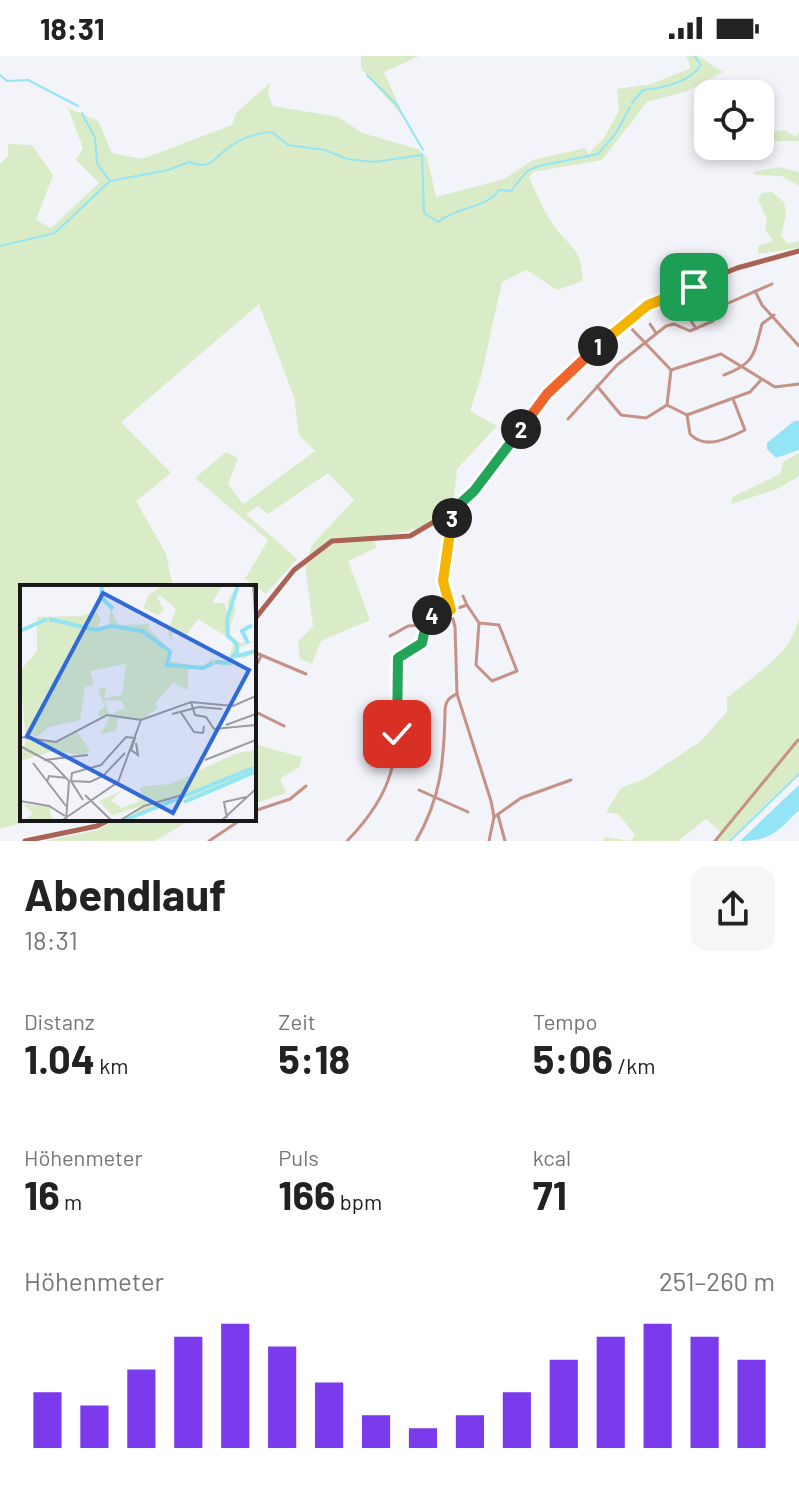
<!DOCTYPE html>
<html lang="de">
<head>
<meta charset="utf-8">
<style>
	body { margin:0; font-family:Barlow,sans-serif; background:#f6f6f6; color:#222; height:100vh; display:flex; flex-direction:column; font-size:30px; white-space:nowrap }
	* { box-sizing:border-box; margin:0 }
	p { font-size:26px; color:#767676 }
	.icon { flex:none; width:44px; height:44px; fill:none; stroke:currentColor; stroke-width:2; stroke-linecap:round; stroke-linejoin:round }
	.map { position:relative; height:785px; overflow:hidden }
	.side { display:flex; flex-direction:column; background:#fff; flex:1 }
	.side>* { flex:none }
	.buttons { position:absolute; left:694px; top:24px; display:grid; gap:16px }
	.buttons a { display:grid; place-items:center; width:80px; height:80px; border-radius:16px; background:#fff; box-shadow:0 4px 12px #0003; font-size:40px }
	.pin { position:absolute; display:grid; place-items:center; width:68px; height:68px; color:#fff; margin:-34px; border-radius:16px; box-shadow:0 4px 12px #0006 }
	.km { position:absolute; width:40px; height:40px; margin:-20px; border-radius:50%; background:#222; color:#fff; font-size:22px; line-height:40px; text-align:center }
	.round { display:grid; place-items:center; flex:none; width:84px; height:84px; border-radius:16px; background:#f6f6f6 }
	.summary { display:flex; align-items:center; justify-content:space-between; height:136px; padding:0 24px }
	h1 { font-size:44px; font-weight:700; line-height:60px }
	.figures { display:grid; grid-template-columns:repeat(3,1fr); gap:12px; height:136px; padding:8px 24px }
	.figures div { display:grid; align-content:center }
	.figures b { font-size:40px; font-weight:700 }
	.figures small { font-size:22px; font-weight:400 }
	.figures p { font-size:22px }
	.chart { height:224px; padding:16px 24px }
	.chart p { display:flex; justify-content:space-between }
	.chart svg { width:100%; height:144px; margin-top:8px; stroke:#7c3aed; stroke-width:6 }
	.status { display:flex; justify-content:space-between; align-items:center; height:56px; padding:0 40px; background:#fff; direction:ltr }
	.status svg { height:22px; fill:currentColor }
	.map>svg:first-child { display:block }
	.green { fill:#d9ecc7 }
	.water { fill:#93e5f5 }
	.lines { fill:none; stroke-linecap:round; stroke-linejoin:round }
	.stream { stroke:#93e5f5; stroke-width:2 }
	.street { stroke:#c59288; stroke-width:3 }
	.secondary { stroke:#aa6254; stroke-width:5 }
	.split-1-casing { stroke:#fff; stroke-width:16 }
	.split-2-casing { stroke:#fff; stroke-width:16 }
	.split-3-casing { stroke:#fff; stroke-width:16 }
	.split-4-casing { stroke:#fff; stroke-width:16 }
	.split-5-casing { stroke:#fff; stroke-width:16 }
	.split-1 { stroke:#f5b400; stroke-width:10 }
	.split-2 { stroke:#f0652b; stroke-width:10 }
	.split-3 { stroke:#22a559; stroke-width:10 }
	.split-4 { stroke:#f5b400; stroke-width:10 }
	.split-5 { stroke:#22a559; stroke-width:10 }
	.inset-river { fill:none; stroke:#93e5f5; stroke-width:4 }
	.inset-road { fill:none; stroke:#9b9ba0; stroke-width:2 }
	.view { fill:#316ad8; fill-opacity:0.15; stroke:#316ad8; stroke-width:4 }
	.inset-edge { fill:none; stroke:#18181a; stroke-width:4 }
</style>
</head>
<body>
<div class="status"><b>18:31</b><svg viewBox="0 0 49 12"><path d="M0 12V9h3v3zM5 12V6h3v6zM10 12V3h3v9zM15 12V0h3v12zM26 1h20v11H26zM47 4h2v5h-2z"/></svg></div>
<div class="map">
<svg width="799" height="785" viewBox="0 0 799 785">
	<rect width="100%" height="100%" fill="#f3f3fa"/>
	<g class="green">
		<path d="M361 0H419L384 16 405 63 361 12Z"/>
		<path d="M686 0H698L723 16 687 35 647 46 602 104 533 116 529 122C536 136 542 151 550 164 567 192 580 185 583 225L557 234 527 214 502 226 481 321 470 355 497 370 457 413 453 450C424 473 411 477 374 480L376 492 348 505 370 564 321 585 312 608 300 603 298 586 313 570 305 508 313 488 354 444 328 417 268 458 258 450 246 458 297 503 266 538 245 523 268 484 195 422 226 396 238 402 228 428 243 448 315 395 299 379 294 341 259 248 121 366 171 417 136 445 166 498 173 531H22V763H45L0 772V108L8 100V88L32 89 53 119 36 164 51 172 99 127 76 104 83 92 68 52 98 65 112 97 142 103 232 69 236 57 270 27 268 38 273 50 339 61 362 77 418 93 427 101 436 141 504 123 533 104 585 92 593 104 590 96 604 82 619 54 617 33 651 28 691 12Z"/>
		<path d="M784 74 796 81 799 75V85H760V79Z"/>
		<path d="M779 111 799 116V130L782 120 756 119 753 116Z"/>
		<path d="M772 136 784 146 786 159 781 180 788 188 799 185V192L758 198V190L773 185 765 174 767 164 758 144 762 137Z"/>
		<path d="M799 397V420L777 433 731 448 733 441 780 418 783 406Z"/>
		<path d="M799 561V717L728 785H713L721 776 706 763 678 785H604V781L631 785 635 779 618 758 606 756 621 732 644 723 701 685 727 656V642C755 617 791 601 799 561Z"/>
		<path d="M254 688 302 701 299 711 280 723 286 737 254 748Z"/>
		<path d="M116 763H193L154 785H45L98 774Z"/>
	</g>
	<g class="water">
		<path d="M794 365H799V394L776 402 767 393V387Z"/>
		<path d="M799 729V754C778 775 771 785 740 785Z"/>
	</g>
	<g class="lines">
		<g class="stream">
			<path d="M0 19 7 25 28 24 78 50"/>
			<path d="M367 19 397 49 423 94"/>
			<path d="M632 47 643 34C662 32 690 26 701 9L694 0"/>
			<path d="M82 57 95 82 97 107 109 124"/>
			<path d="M422 99 424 157 438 166C458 150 486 153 499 134L511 135 527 115 539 110 598 98 616 77 630 51"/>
			<path d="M0 190 55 177 110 125 168 114 189 106C213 115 213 101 231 90 244 81 256 77 272 76L288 89 325 94 347 103 374 106 422 99"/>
			<path d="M730 785 799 718"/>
		</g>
		<g class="street">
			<path d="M755 235 762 249 799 290"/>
			<path d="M686 256 696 273"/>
			<path d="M650 268 656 277"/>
			<path d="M628 269 671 314 721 298 775 331 799 328"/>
			<path d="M724 319C756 307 754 297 762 268L774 259"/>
			<path d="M597 330 621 359 646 362 667 349"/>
			<path d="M667 349 671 314"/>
			<path d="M669 350 687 359"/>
			<path d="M687 359 690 378C705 394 727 383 745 374L733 343"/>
			<path d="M687 359 750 336 761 324"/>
			<path d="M568 363 617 309 666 270 674 268 690 275 713 265 724 249 772 228"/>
			<path d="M451 456 453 468 443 525 455 571 457 638 491 745 494 761 489 785"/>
			<path d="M463 540 467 549"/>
			<path d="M390 580 408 570 425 569"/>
			<path d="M254 596 306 618"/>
			<path d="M254 614 261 600"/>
			<path d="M254 655 284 670"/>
			<path d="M419 734 468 756"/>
			<path d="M254 755 290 743 306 730"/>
			<path d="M498 759 505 785"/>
			<path d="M494 761 521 742 571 724"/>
			<path d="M209 785 242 763"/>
			<path d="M347 785C408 722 394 688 396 609L400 599 422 587 427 563 467 549 479 567 476 609 492 625 517 615 499 569 479 567"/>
			<path d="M416 785C441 742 444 705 445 657 445 647 447 642 457 638"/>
			<path d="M715 785 798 684"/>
		</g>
		<g class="secondary">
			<path d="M254 564 294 514 332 485 410 480 451 456 474 435 547 338 648 249 737 212 799 195"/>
			<path d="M25 785 97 770 111 763"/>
		</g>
	</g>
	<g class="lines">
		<g class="split-1-casing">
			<path id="split-1" d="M598 290 648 249 694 231"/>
		</g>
		<g class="split-2-casing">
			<path id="split-2" d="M521 373 547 338 598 290"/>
		</g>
		<g class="split-3-casing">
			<path id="split-3" d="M452 462 451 456 474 435 521 373"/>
		</g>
		<g class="split-4-casing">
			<path id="split-4" d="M432 559 451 554 443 525 452 462"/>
		</g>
		<g class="split-5-casing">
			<path id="split-5" d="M397 678 398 602 422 587 427 563 432 559"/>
		</g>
		<use href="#split-1" class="split-1"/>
		<use href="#split-2" class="split-2"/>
		<use href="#split-3" class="split-3"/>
		<use href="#split-4" class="split-4"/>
		<use href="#split-5" class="split-5"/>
	</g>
	<g transform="translate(20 529)">
		<rect width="236" height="236" fill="#f3f3fa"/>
		<path d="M145 0H203L192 18H204L209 30 208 15 218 0 211 15 216 24 208 48 219 58 236 56 218 63 219 69 236 68 224 73 212 70 213 81 197 79 183 85 168 81V105L153 98 135 118 138 123 122 134 98 133 96 146 81 149 90 130 105 123 102 116 84 115 89 128 80 132 77 127 85 122 78 104 86 102 84 113 102 110 106 79 70 86 74 100 65 102 60 135 29 142 17 152 5 147 0 86 17 66V32L61 31 76 25 81 35 76 44 89 40 90 24 99 40 130 39 128 43 150 65 149 76 182 82 192 74 208 77 214 56 178 34 167 49 152 48 151 59 148 45 156 24 140 10 137 12 144 25 138 30 123 23 129 9ZM57 147 70 165 64 170 33 166 0 176 6 154 39 157ZM236 165V189L172 216 171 212 111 232 122 221 92 230 79 216 101 206 91 216 102 223 119 216 117 210 123 211 120 204 125 201 150 199 217 168ZM3 219 30 222 31 233 38 234 6 236 12 228Z" fill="#d9ecc7"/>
		<path class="inset-river" d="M82 0 81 12 93 24M218 0 207 34 208 51 217 59V71L236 66M29 34 76 45 91 41 122 46 151 67M0 46 27 34M228 58 222 46 232 40M150 67 147 80 183 83 193 78M195 77 209 78 215 68M164 217 236 186M105 235 233 183"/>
		<path class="inset-road" d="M233 0 236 42M171 117 175 130 186 132 194 144 236 140M160 126 174 147 183 148 184 141M152 129 179 122 202 124M206 140 236 129M0 152 36 157 87 130 121 135 171 117 213 121 236 111M0 161 32 178 49 196M24 175 68 170M185 175 236 155M13 178 46 221M52 196 70 197 83 191 105 168M27 197 29 191 47 193M65 210 92 236M63 215 51 196 52 188 81 180 106 152 115 153 111 165 118 170 116 158M0 216 29 221 45 231M207 233 204 217 226 212M41 236 98 197 121 135M46 236 49 196M99 236 124 221 162 210M201 236 236 204"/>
		<path class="view" d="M83 8 229 85 153 228 7 151Z"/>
		<rect width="236" height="236" class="inset-edge"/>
	</g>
</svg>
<div class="buttons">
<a><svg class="icon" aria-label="locate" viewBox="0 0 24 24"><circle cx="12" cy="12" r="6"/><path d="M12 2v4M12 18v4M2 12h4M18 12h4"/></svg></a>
</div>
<div class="pin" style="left:694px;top:231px;background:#1e9e55"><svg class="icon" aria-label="arrive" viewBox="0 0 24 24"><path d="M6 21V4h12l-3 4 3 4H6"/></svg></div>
<div class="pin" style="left:397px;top:678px;background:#d93025"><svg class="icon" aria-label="check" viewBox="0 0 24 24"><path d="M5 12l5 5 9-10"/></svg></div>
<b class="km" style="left:598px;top:290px">1</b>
<b class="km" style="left:521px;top:373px">2</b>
<b class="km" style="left:452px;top:462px">3</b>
<b class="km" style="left:432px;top:559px">4</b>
</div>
<section class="side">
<div class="summary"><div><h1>Abendlauf</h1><p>18:31</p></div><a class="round"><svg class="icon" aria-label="share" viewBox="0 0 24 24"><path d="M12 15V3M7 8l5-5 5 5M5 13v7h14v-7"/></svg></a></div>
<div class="figures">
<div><p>Distanz</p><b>1.04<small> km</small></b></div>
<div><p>Zeit</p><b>5:18</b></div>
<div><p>Tempo</p><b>5:06<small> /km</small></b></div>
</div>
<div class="figures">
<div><p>Höhenmeter</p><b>16<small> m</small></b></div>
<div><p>Puls</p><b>166<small> bpm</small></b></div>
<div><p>kcal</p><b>71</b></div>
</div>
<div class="chart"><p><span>Höhenmeter</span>251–260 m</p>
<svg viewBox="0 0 160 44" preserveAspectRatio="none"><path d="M5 44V27M15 44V31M25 44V20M35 44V10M45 44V6M55 44V13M65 44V24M75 44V34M85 44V38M95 44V34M105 44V27M115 44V17M125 44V10M135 44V6M145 44V10M155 44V17"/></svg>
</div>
</section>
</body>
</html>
